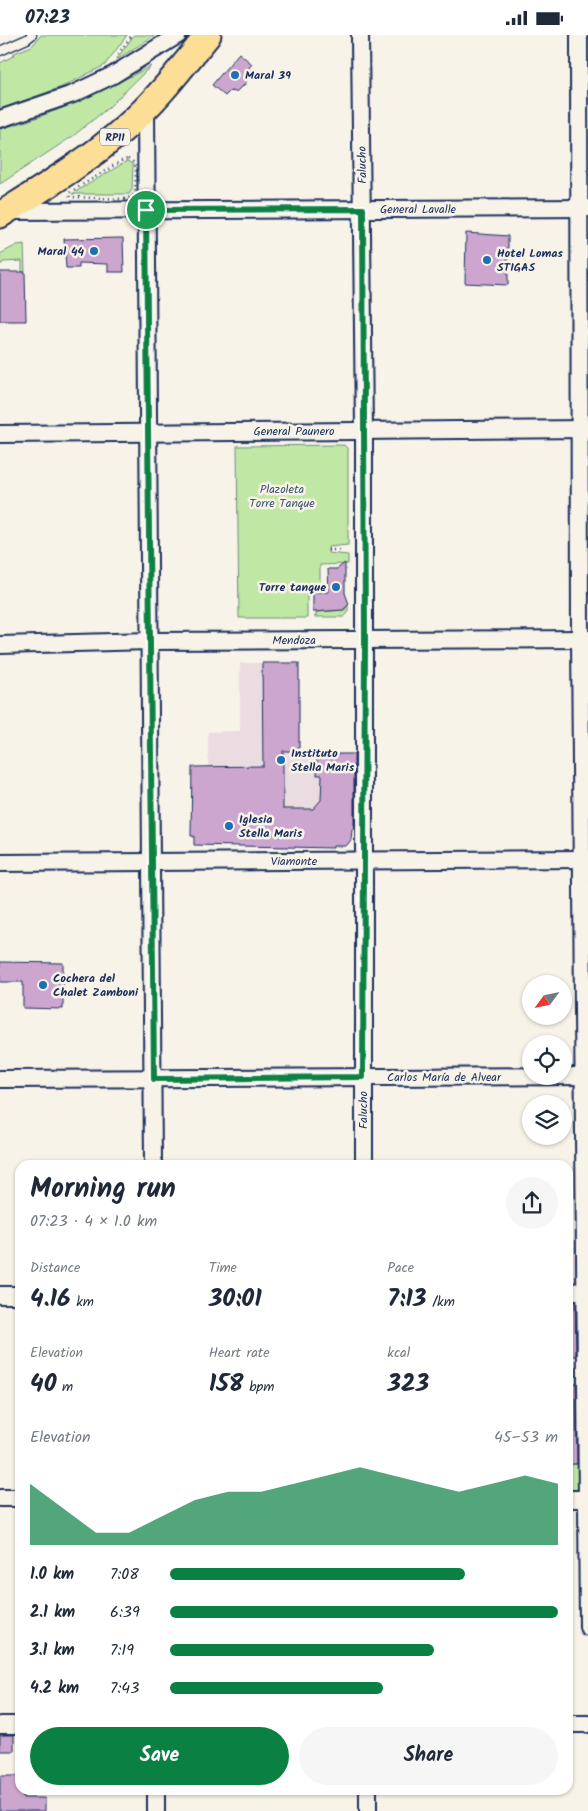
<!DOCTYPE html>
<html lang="en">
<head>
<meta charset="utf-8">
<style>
	body { margin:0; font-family:Kalam,sans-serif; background:#f6f6f7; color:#1f2937; height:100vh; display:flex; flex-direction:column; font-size:19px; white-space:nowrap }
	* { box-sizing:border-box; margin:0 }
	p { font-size:16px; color:#747a83 }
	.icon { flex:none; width:28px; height:28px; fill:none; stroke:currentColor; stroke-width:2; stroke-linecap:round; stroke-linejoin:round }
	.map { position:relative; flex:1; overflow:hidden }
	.side { position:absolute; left:15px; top:1125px; width:558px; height:635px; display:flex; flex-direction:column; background:#fff; border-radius:15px; box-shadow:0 1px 4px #0004 }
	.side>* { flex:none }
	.needle { width:32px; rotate:237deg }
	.fabs { position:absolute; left:522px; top:940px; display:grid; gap:10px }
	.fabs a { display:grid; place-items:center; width:50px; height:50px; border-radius:50%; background:#fff; box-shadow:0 1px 4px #0004; font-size:25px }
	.pin { position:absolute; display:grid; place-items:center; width:42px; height:42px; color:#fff; margin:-21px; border:2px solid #fff; border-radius:50%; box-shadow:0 1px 5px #0007 }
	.round { display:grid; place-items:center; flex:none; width:52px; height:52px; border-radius:26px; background:#f6f6f7 }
	.summary { display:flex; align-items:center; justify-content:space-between; height:85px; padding:0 15px }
	h1 { font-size:28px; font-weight:700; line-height:38px }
	.figures { display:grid; grid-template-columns:repeat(3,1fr); gap:8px; height:85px; padding:5px 15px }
	.figures div { display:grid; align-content:center }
	.figures b { font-size:25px; font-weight:700 }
	.figures small { font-size:14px; font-weight:400 }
	.figures p { font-size:14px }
	.chart { height:140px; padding:10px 15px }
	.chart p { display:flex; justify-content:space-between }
	.chart svg { width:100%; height:90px; margin-top:5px; fill:#0b8043; opacity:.7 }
	.action { display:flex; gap:10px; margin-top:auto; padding:10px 15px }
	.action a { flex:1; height:58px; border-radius:30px; background:#0b8043; color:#fff; font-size:20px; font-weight:700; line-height:58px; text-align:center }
	.action a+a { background:#f6f6f7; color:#1f2937 }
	ul { padding:0 15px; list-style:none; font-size:16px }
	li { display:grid; grid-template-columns:80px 60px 1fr; align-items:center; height:38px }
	li i { height:12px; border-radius:6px; background:#0b8043 }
	.status { display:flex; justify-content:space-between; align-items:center; height:35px; padding:0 25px; background:#fff; direction:ltr }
	.status svg { height:14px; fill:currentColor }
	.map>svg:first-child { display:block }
	.built { fill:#eadce0 }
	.green { fill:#c0e8a4; stroke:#6e8c81 }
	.building { fill:#cca6cf; stroke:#1b2f5e }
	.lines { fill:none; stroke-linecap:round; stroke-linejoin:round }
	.service-casing { stroke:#1b2f5e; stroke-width:11 }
	.minor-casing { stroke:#1b2f5e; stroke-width:20 }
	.primary-casing { stroke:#1b2f5e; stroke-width:29 }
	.path { stroke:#1b2f5e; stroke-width:2.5; stroke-dasharray:1 4; stroke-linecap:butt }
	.service { stroke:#f7f3e8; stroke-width:8 }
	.minor { stroke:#f7f3e8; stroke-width:16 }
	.primary { stroke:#fdde96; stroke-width:25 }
	.route-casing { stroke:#fff; stroke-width:10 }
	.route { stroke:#0b8043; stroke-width:6 }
	.poi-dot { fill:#1f6fb2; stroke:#f7f3e8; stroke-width:2 }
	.labels { text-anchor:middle; stroke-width:5; stroke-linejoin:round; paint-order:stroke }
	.shield { fill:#f7f3e8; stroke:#5d6a87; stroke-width:1 }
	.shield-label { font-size:11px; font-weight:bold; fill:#1b2f5e }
	.poi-label { font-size:12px; font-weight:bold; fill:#1b2f5e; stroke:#f7f3e8; text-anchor:start }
	.street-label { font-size:12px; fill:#1b2f5e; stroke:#f7f3e8 }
	.park-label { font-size:12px; fill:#3c546c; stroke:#f7f3e8 }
</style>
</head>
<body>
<div class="status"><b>07:23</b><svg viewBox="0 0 49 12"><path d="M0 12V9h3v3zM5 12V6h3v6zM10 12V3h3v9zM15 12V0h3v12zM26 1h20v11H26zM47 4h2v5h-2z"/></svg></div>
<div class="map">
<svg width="588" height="1776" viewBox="0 0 588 1776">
	<rect width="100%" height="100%" fill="#f7f3e8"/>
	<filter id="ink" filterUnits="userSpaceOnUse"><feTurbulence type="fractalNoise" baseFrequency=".02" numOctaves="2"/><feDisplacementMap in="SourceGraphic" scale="10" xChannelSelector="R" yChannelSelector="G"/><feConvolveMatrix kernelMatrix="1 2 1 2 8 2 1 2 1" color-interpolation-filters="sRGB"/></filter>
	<g filter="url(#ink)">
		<g class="built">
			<path d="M240 628H299L300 719H354V794H352L351 805 346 811H333V813L270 812 271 768H208V697L240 696Z"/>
			<rect x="568" y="1212" width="20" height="85"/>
		</g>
		<g class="green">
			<path d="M41 0H127L105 30 62 52 0 74V28L13 21 14 18 32 11Z"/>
			<path d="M134 0H155L116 25Z"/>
			<path d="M151 31 109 72 73 101 0 149V94C54 80 102 56 151 31Z"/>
			<path d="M127 126 133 129 132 154 129 159H72Z"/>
			<path d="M24 209 25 237H22V226L3 227 2 229H0V219L17 210Z"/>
			<path d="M344 410 348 414V510L328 512V518L348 520V529L320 530V553H307V583H239L237 411Z"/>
			<path d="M348 569V578L344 582H314L316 581V577L345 575Z"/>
			<rect x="568" y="1429" width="14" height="35"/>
		</g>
		<g class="building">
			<path d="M239 18 252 29 248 34 250 40 243 52 242 51 236 57 230 56 225 61 212 50Z"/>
			<path d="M466 198 508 201V250L465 248Z"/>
			<path d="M123 203 124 237H108V229L79 228V233H66L64 204Z"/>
			<path d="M0 237H25L26 286H0Z"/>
			<path d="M345 528V558L349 569 343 575 313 577V557H329L328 534H337Z"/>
			<path d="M262 628H299V716H283V774H313L321 765 322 740H317V719H354V794H352L351 805 346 811H333V813L194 810V801H191L192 732 263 731Z"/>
			<path d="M0 927 63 928V974L23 973V947H0Z"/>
			<path d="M568 1267H575L576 1321H568Z"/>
			<path d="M568 1348H576L577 1429H568Z"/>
			<rect x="0" y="1700" width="14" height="16"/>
			<path d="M0 1741H20V1755H23V1763H45V1776H0Z"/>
		</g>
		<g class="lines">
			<g class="service-casing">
				<path id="service" d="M0 16 27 4 32 0"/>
			</g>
			<g class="minor-casing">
				<g id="minor">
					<path d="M360 0 364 396V1130"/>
					<path d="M579 0 580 604 588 1592"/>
					<path d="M146 74 153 1130"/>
					<path d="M0 84 73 59 113 40 178 0"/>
					<path d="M10 176 588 173"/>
					<path d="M0 399 588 394"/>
					<path d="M0 610 150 606 588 604"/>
					<path d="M0 828 588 824"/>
					<path d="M0 1044 588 1041"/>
					<path d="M568 1257 588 1256"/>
					<path d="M0 1260H20"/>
					<path d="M0 1463H20"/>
					<path d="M568 1464H588"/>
					<path d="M568 1689H588"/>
					<path d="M0 1690H20"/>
					<path d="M156 1755V1776"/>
					<path d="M368 1755V1776"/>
				</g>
			</g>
			<g class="primary-casing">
				<path id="primary" d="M0 180C43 153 88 126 126 92 157 65 182 32 208 0"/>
			</g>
			<g class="path">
				<path d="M118 19 132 0"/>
				<path d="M128 124 133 127 136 132 135 157 133 161 127 164 70 162 69 158 123 125Z"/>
				<path d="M328 515H340"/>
			</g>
			<use href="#service" class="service"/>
			<use href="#minor" class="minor"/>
			<use href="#primary" class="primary"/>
		</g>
	</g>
	<g class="lines" filter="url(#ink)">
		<g class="route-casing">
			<path id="route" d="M363 174 365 604 363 1042 154 1044 146 175Z"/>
		</g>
		<use href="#route" class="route"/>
	</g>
	<g class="poi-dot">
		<circle cx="235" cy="40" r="5"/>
		<circle cx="94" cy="216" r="5"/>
		<circle cx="487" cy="225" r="5"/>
		<circle cx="336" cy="552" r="5"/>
		<circle cx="281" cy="725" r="5"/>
		<circle cx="229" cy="791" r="5"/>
		<circle cx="43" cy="950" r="5"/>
	</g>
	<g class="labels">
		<rect class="shield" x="100" y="93.5" width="30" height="17" rx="4"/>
		<g class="shield-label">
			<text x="115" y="106">RP11</text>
		</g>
		<g class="poi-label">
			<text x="245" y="44">Maral 39</text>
			<text x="84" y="220" text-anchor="end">Maral 44</text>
			<text x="497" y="222">Hotel Lomas<tspan x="497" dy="14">STIGAS</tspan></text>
			<text x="326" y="556" text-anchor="end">Torre tanque</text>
			<text x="291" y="722">Instituto<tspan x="291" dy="14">Stella Maris</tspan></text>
			<text x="239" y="788">Iglesia<tspan x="239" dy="14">Stella Maris</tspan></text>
			<text x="53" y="947">Cochera del<tspan x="53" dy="14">Chalet Zamboni</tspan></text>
		</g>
		<g class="street-label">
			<text transform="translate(362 130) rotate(-91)" y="4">Falucho</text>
			<text x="418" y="178">General Lavalle</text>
			<text x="294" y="400">General Paunero</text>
			<text x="294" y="609">Mendoza</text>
			<text x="294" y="830">Viamonte</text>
			<text x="444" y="1046">Carlos María de Alvear</text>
			<text transform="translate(363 1075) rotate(-90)" y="4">Falucho</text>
		</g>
		<g class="park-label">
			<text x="282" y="458">Plazoleta<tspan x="282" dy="14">Torre Tanque</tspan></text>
		</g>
	</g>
</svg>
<div class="fabs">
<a><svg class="needle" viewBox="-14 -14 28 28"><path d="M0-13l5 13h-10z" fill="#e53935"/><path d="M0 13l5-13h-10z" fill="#747a83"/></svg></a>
<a><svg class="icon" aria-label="locate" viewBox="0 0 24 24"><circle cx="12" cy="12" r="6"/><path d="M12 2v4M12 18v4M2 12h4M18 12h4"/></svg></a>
<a><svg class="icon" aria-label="layers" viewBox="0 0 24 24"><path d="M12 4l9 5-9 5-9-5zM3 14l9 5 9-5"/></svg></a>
</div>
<div class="pin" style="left:146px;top:175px;background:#1e9e55"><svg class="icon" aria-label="arrive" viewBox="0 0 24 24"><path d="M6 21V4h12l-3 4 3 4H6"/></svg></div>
<section class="side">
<div class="summary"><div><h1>Morning run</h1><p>07:23 · 4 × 1.0 km</p></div><a class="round"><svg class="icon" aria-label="share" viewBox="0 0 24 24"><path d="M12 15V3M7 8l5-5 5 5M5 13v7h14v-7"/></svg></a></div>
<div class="figures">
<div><p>Distance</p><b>4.16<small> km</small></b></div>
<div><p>Time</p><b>30:01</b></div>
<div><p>Pace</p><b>7:13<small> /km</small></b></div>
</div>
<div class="figures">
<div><p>Elevation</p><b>40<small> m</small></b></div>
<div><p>Heart rate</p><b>158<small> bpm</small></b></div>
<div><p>kcal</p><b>323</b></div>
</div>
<div class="chart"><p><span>Elevation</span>45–53 m</p>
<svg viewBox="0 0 160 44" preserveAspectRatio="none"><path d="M0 44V14L10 26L20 38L30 38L40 30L50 22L60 18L70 18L80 14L90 10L100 6L110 10L120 14L130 18L140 14L150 10L160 14V44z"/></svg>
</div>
<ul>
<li><b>1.0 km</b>7:08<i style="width:76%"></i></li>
<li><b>2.1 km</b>6:39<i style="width:100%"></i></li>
<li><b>3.1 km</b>7:19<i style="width:68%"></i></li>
<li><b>4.2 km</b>7:43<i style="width:55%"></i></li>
</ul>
<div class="action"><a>Save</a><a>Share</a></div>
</section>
</div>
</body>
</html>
